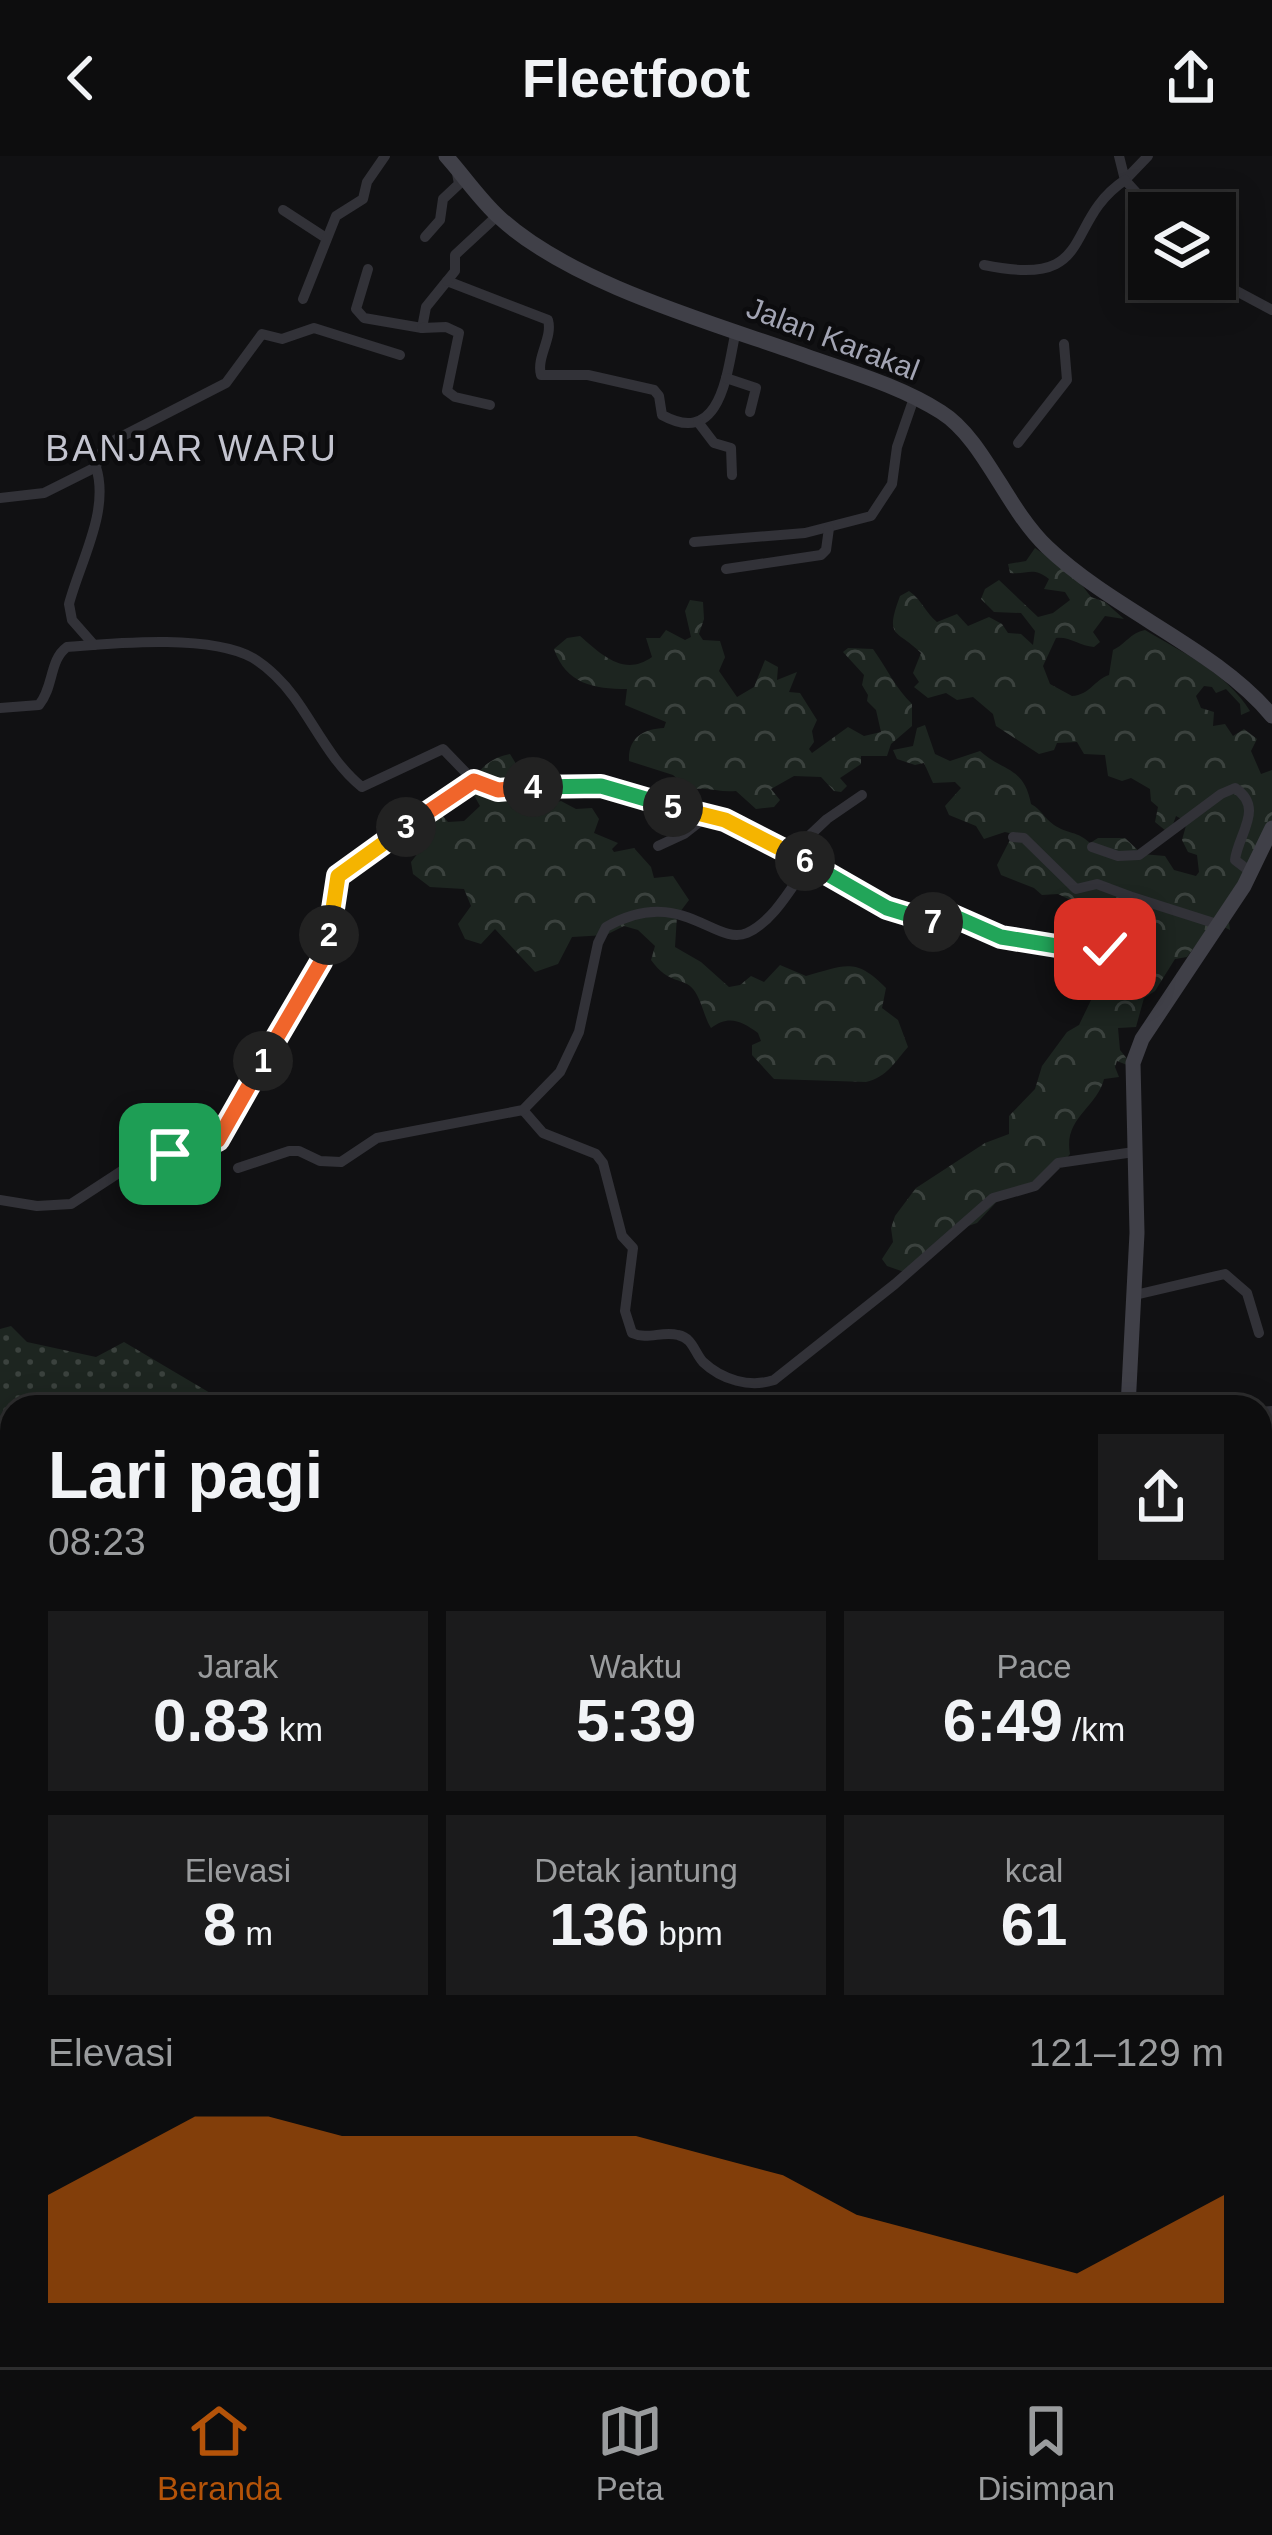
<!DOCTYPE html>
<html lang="id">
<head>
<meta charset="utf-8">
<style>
	body { margin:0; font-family:Helvetica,sans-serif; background:#1b1b1c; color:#f1f3f6; height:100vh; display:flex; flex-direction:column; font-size:45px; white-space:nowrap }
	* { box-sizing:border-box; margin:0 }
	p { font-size:39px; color:#9a9c9e }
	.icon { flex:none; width:66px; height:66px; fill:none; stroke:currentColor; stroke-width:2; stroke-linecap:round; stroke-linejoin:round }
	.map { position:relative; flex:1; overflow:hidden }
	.side { position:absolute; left:0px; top:1239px; width:1272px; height:972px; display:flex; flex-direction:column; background:#0d0d0e; border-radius:36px 36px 0 0; box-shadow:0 6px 30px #0003,0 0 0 3px #2d2d2e }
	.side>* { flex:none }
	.fabs { position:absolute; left:1128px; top:36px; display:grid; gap:24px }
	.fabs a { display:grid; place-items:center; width:108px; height:108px; border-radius:0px; background:#0d0d0e; box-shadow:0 6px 30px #0003,0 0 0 3px #2d2d2e; font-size:60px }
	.pin { position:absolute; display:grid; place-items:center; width:102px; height:102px; color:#fff; margin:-51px; border-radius:24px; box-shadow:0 6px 18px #0006 }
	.km { position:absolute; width:60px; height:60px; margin:-30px; border-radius:50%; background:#222; color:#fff; font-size:33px; line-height:60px; text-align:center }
	.round { display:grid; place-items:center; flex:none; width:126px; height:126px; border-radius:0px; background:#1b1b1c }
	.summary { display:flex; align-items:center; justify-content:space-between; height:204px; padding:0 48px }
	h1 { font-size:66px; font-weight:800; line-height:90px }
	.metrics { display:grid; grid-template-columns:repeat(3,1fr); gap:18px; height:204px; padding:12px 48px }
	.metrics div { display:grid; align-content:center; border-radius:0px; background:#1b1b1c; text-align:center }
	.metrics b { font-size:60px; font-weight:800 }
	.metrics small { font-size:33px; font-weight:400 }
	.metrics p { font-size:33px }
	.chart { height:336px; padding:24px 48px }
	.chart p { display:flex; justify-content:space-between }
	.chart svg { width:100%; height:216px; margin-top:12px; fill:#b45309; opacity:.7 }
	header { display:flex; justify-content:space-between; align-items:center; height:156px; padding:0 48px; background:#0d0d0e; font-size:54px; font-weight:800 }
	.tabs { display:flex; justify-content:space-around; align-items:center; height:168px; border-top:3px solid #2d2d2e; background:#0d0d0e; font-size:33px; color:#9a9c9e }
	.tabs a { display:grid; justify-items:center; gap:6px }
	.tabs .on { color:#b45309 }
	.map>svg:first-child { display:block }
	.grass { fill:url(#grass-dots) }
	.forest { fill:url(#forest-crowns) }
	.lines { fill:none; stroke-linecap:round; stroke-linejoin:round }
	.street { stroke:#323238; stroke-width:10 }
	.secondary { stroke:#404048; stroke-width:15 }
	.highway { stroke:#5e5f69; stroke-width:21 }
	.split-1-casing { stroke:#fff; stroke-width:24 }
	.split-2-casing { stroke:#fff; stroke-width:24 }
	.split-3-casing { stroke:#fff; stroke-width:24 }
	.split-4-casing { stroke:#fff; stroke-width:24 }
	.split-5-casing { stroke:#fff; stroke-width:24 }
	.split-6-casing { stroke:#fff; stroke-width:24 }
	.split-7-casing { stroke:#fff; stroke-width:24 }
	.split-8-casing { stroke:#fff; stroke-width:24 }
	.split-9-casing { stroke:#fff; stroke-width:24 }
	.split-1 { stroke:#f0652b; stroke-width:15 }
	.split-2 { stroke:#f0652b; stroke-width:15 }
	.split-3 { stroke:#f5b400; stroke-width:15 }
	.split-4 { stroke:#f0652b; stroke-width:15 }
	.split-5 { stroke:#22a559; stroke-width:15 }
	.split-6 { stroke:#f5b400; stroke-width:15 }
	.split-7 { stroke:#22a559; stroke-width:15 }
	.split-8 { stroke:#22a559; stroke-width:15 }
	.split-9 { stroke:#f5b400; stroke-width:15 }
	.labels { text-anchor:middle; stroke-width:9; stroke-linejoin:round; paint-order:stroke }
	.street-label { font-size:30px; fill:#a2a4b3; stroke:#0c0c0e }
	.quarter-label { font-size:36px; letter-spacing:3px; fill:#c3c4cf; stroke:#0c0c0e }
</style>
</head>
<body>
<header><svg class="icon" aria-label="back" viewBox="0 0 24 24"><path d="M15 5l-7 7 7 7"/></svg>Fleetfoot<svg class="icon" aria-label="share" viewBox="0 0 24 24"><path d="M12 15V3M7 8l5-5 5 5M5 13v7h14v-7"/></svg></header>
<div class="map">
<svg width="1272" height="2211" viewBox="0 0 1272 2211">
	<defs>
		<pattern id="grass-dots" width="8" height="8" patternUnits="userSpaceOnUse" patternTransform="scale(3)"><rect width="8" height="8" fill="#1d2520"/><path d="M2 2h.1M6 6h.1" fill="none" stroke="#3b423e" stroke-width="1.8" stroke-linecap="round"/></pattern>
		<pattern id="forest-crowns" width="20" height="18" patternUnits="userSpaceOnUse" patternTransform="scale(3)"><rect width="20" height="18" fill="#1d2520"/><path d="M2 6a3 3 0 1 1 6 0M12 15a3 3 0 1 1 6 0" fill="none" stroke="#3b423e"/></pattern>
	</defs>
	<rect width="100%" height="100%" fill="#111113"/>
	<path class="grass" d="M11 1170 27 1186 96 1201 124 1186 222 1244 219 1251H12V1481L0 1501V1173Z"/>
	<g class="forest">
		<path d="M1035 392 1075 420 1091 441 1105 446 1124 463 1105 460 1093 476 1100 486 1094 491C1080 490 1069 480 1056 482L1043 510 1050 528 1072 540C1090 539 1094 524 1109 519L1113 494C1126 488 1130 477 1145 474 1180 495 1227 517 1250 555L1241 559 1240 548 1226 533 1216 537 1212 531 1204 530 1196 540 1201 552 1214 556 1213 570 1225 568 1233 580 1244 573 1257 583 1251 595 1261 618 1272 614V664L1261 692 1252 697 1251 708 1229 766 1230 774 1220 769 1202 781 1187 801 1175 803 1155 835 1144 842 1136 871 1118 872 1120 894 1128 904 1127 909 1117 905 1115 911 1119 921 1104 923C1097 952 1063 962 1070 998L1048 1024 1002 1040 977 1067 962 1072 907 1117 887 1110 882 1103 893 1086 891 1072 895 1060 916 1032 985 987 1009 978V960L1035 933 1042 910 1067 876 1079 869 1093 840 1120 824 1126 801 1150 766 1124 760 1129 747 1123 742 1083 750 1058 738 1042 739 1034 732 1001 719 997 709 1013 678 1005 676 984 683 976 670 949 659 945 650 961 632 955 626 933 627 924 607 915 609 897 603 893 594 913 590 917 572 925 569 935 598 950 605 980 595C1003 616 1024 610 1031 648 1042 654 1043 661 1054 669 1067 678 1078 675 1090 687L1098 682H1125L1142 698 1165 700 1174 714 1196 720 1199 716 1197 699 1188 696 1182 684 1187 666 1176 660 1172 671 1166 675 1155 666 1158 651 1151 645 1150 633 1131 622 1122 625 1108 620 1105 599 1084 598 1077 586 1057 587 1054 594 1039 598 996 570 993 558 973 541 957 544 946 537 928 542 914 531 919 526 913 517 921 497C897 473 884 483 900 440L909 435C922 444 925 456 937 466L957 458 968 470 989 461 1002 468 1008 477 1021 478 1033 489 1035 475 1021 457 994 456 981 443 985 433 999 424 1038 461 1053 457 1070 444 1065 436 1044 433 1049 423C1033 410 1027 419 1010 417L1008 408 1026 405Z"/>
		<path d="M690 444 703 446 704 463 699 478 703 484 720 485 725 501 719 515 737 541 754 531 765 504 778 511 777 524 797 516 789 536 800 537 817 564 812 575 814 586 809 593 812 597 848 571 864 580 881 576 876 554 867 545 868 539 862 529 864 519 843 496 848 492 873 493C886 511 896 533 912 548V570L891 588 887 600H861V608L840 622 847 630 841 636 834 635 821 621 794 620 771 633 780 644 774 651 756 653 736 635C719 637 708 630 690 634L673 619 629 605C628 581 644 573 664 572L666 566 625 549 627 533C594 533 566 528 554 493L567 482 580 480C602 499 624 521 652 501L646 482H660L666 474 685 484 691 481 685 455Z"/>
		<path d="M510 598 518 611 511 643 537 651 561 645 576 653 592 652 599 663 594 677 618 687 612 693 614 696 634 692 651 711 654 722 673 720 689 744 677 760 675 791 701 806 729 831 740 829 751 820 764 826 780 809 806 820C845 809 856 801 886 832L882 852 898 864 908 891C895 906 887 921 866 926L774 923 752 899V889L761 885 758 877C741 864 728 859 711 872 704 861 701 842 693 833 683 821 669 829 651 804L655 790 638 774 624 770 606 779 572 781 558 808 535 816 495 773 481 788 465 783 458 768 471 750 464 733 430 731 413 718 411 706 429 683 421 660 435 651 448 666 464 665 480 650 471 634C474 615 491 601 510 598Z"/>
		<path d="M0 1829 12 1833V1973L0 1971Z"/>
	</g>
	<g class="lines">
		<g class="street">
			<path d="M1119 0 1125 24 1148 0"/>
			<path d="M283 54 326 82"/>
			<path d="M425 81 440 64 443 43 459 28 457 17"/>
			<path d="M984 109C1099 133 1061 67 1125 24L1155 57"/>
			<path d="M368 113 356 153 364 162 422 172 426 151 447 125 548 164C553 182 536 201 541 219H588L654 234 659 240 662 259C722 292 727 215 736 174"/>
			<path d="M1214 123 1272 154"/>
			<path d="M447 125 455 115V99L497 60"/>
			<path d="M303 143 336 60 363 43 367 26 385 0"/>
			<path d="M422 172 446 171 459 177 447 235 455 241 490 249"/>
			<path d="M726 222 756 232 750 256"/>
			<path d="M698 266 714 287 731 292 732 319"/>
			<path d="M1018 287 1067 224 1064 188"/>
			<path d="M0 342 44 337 96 311 99 299 109 287 226 227 262 178 282 183 314 172 400 199"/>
			<path d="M694 386 805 377 871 360 892 328 897 291 914 242"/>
			<path d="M726 413 821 399 826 394 829 372"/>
			<path d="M94 489 72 464 69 448C80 406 110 355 96 311"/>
			<path d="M0 552 39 549C54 531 49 504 67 491 116 487 210 478 253 502 268 511 284 527 294 541 316 571 332 607 362 631L443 593 474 625 488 633 601 630 725 664 887 752 927 768 951 759 1001 781 1099 798C1114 781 1110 756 1129 740L1220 769"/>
			<path d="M1013 681 1024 682 1076 733 1097 728 1129 740"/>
			<path d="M658 690 684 678 707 660"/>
			<path d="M1092 691 1118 700 1139 699 1221 638 1235 632C1265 652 1238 678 1235 704L1252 717"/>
			<path d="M791 697 827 663 862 639"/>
			<path d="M523 954 543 977 596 998 603 1007 622 1080 633 1092 625 1155 632 1177C647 1184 662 1175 678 1179 693 1182 694 1196 703 1206 722 1224 750 1232 774 1224L895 1128 993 1042 1035 1030 1058 1007 1134 996"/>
			<path d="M238 1012 289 995H299L320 1005 341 1006 377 982 523 954 560 916 579 876 598 787 606 771C681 728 715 791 747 777 774 765 792 730 809 707"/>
			<path d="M0 1044 37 1050 71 1048 140 1003 165 999 194 985H216L321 805 340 716 474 625"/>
			<path d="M1135 1139 1225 1118 1247 1137 1259 1177"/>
			<path d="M1260 1256 1272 1255"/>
			<path d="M1260 1516 1272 1518"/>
			<path d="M0 1709 12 1701"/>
			<path d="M1260 1734 1272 1760"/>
			<path d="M1260 1983 1272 1972"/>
			<path d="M0 1993 12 2003"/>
			<path d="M0 2077 12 2061"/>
			<path d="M369 2199 380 2211"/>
			<path d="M199 2211 212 2199"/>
			<path d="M279 2211 291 2199"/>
			<path d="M424 2211 436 2199"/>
		</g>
		<g class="secondary">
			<path d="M446 0C464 20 480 44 500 62 572 128 713 167 806 200 851 216 900 230 941 256 984 283 1006 352 1047 391 1114 455 1217 493 1272 560"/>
			<path d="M1128 1251 1137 1077 1133 907 1142 883 1244 730 1272 672"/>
			<path d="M1041 2211 1048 2199"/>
		</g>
		<g class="highway">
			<path d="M0 1727 12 1735"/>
			<path d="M553 2199 565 2211"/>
		</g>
	</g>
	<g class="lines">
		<g class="split-1-casing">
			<path id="split-1" d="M170 998 194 985 211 987 218 984 263 905"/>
		</g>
		<g class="split-2-casing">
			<path id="split-2" d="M263 905 321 806 329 779"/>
		</g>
		<g class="split-3-casing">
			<path id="split-3" d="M329 779 338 720 406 671"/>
		</g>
		<g class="split-4-casing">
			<path id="split-4" d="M406 671 474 625 498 634 533 631"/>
		</g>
		<g class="split-5-casing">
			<path id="split-5" d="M533 631 601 630 673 651"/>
		</g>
		<g class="split-6-casing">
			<path id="split-6" d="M673 651 725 664 805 705"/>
		</g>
		<g class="split-7-casing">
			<path id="split-7" d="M805 705 887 752 933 766"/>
		</g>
		<g class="split-8-casing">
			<path id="split-8" d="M933 766 951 759 1001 781 1069 792"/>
		</g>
		<g class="split-9-casing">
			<path id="split-9" d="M1069 792 1099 798 1105 793"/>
		</g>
		<use href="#split-1" class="split-1"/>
		<use href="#split-2" class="split-2"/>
		<use href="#split-3" class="split-3"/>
		<use href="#split-4" class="split-4"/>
		<use href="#split-5" class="split-5"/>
		<use href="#split-6" class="split-6"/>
		<use href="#split-7" class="split-7"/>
		<use href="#split-8" class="split-8"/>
		<use href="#split-9" class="split-9"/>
	</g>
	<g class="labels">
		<g class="street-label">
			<text transform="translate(833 183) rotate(21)" y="10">Jalan Karakal</text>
		</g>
		<g class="quarter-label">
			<text x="192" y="305">BANJAR WARU</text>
		</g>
	</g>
</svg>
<div class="fabs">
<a><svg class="icon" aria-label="layers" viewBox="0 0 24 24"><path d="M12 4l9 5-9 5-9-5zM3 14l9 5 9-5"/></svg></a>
</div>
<div class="pin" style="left:170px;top:998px;background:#1e9e55"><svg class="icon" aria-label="arrive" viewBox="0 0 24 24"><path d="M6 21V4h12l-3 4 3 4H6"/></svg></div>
<div class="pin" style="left:1105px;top:793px;background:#d93025"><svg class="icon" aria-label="check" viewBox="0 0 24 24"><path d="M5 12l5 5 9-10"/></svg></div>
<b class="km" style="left:263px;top:905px">1</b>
<b class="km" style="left:329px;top:779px">2</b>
<b class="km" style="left:406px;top:671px">3</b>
<b class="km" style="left:533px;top:631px">4</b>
<b class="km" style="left:673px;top:651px">5</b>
<b class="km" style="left:805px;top:705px">6</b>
<b class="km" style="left:933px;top:766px">7</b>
<section class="side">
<div class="summary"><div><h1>Lari pagi</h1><p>08:23</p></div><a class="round"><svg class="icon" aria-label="share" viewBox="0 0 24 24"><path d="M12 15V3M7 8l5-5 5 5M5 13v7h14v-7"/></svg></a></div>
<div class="metrics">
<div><p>Jarak</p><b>0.83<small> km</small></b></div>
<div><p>Waktu</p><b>5:39</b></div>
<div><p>Pace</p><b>6:49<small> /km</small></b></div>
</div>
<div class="metrics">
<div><p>Elevasi</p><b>8<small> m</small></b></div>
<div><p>Detak jantung</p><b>136<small> bpm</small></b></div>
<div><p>kcal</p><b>61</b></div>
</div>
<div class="chart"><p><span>Elevasi</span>121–129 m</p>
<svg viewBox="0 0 160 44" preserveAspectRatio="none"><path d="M0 44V22L10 14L20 6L30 6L40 10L50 10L60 10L70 10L80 10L90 14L100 18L110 26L120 30L130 34L140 38L150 30L160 22V44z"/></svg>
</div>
</section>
</div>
<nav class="tabs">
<a class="on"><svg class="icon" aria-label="home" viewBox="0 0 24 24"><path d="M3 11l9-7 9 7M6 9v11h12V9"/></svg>Beranda</a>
<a><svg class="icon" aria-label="map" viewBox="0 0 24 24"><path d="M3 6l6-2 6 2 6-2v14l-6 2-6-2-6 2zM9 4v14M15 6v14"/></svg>Peta</a>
<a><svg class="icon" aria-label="saved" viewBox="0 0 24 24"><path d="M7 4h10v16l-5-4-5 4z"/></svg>Disimpan</a>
</nav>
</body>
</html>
